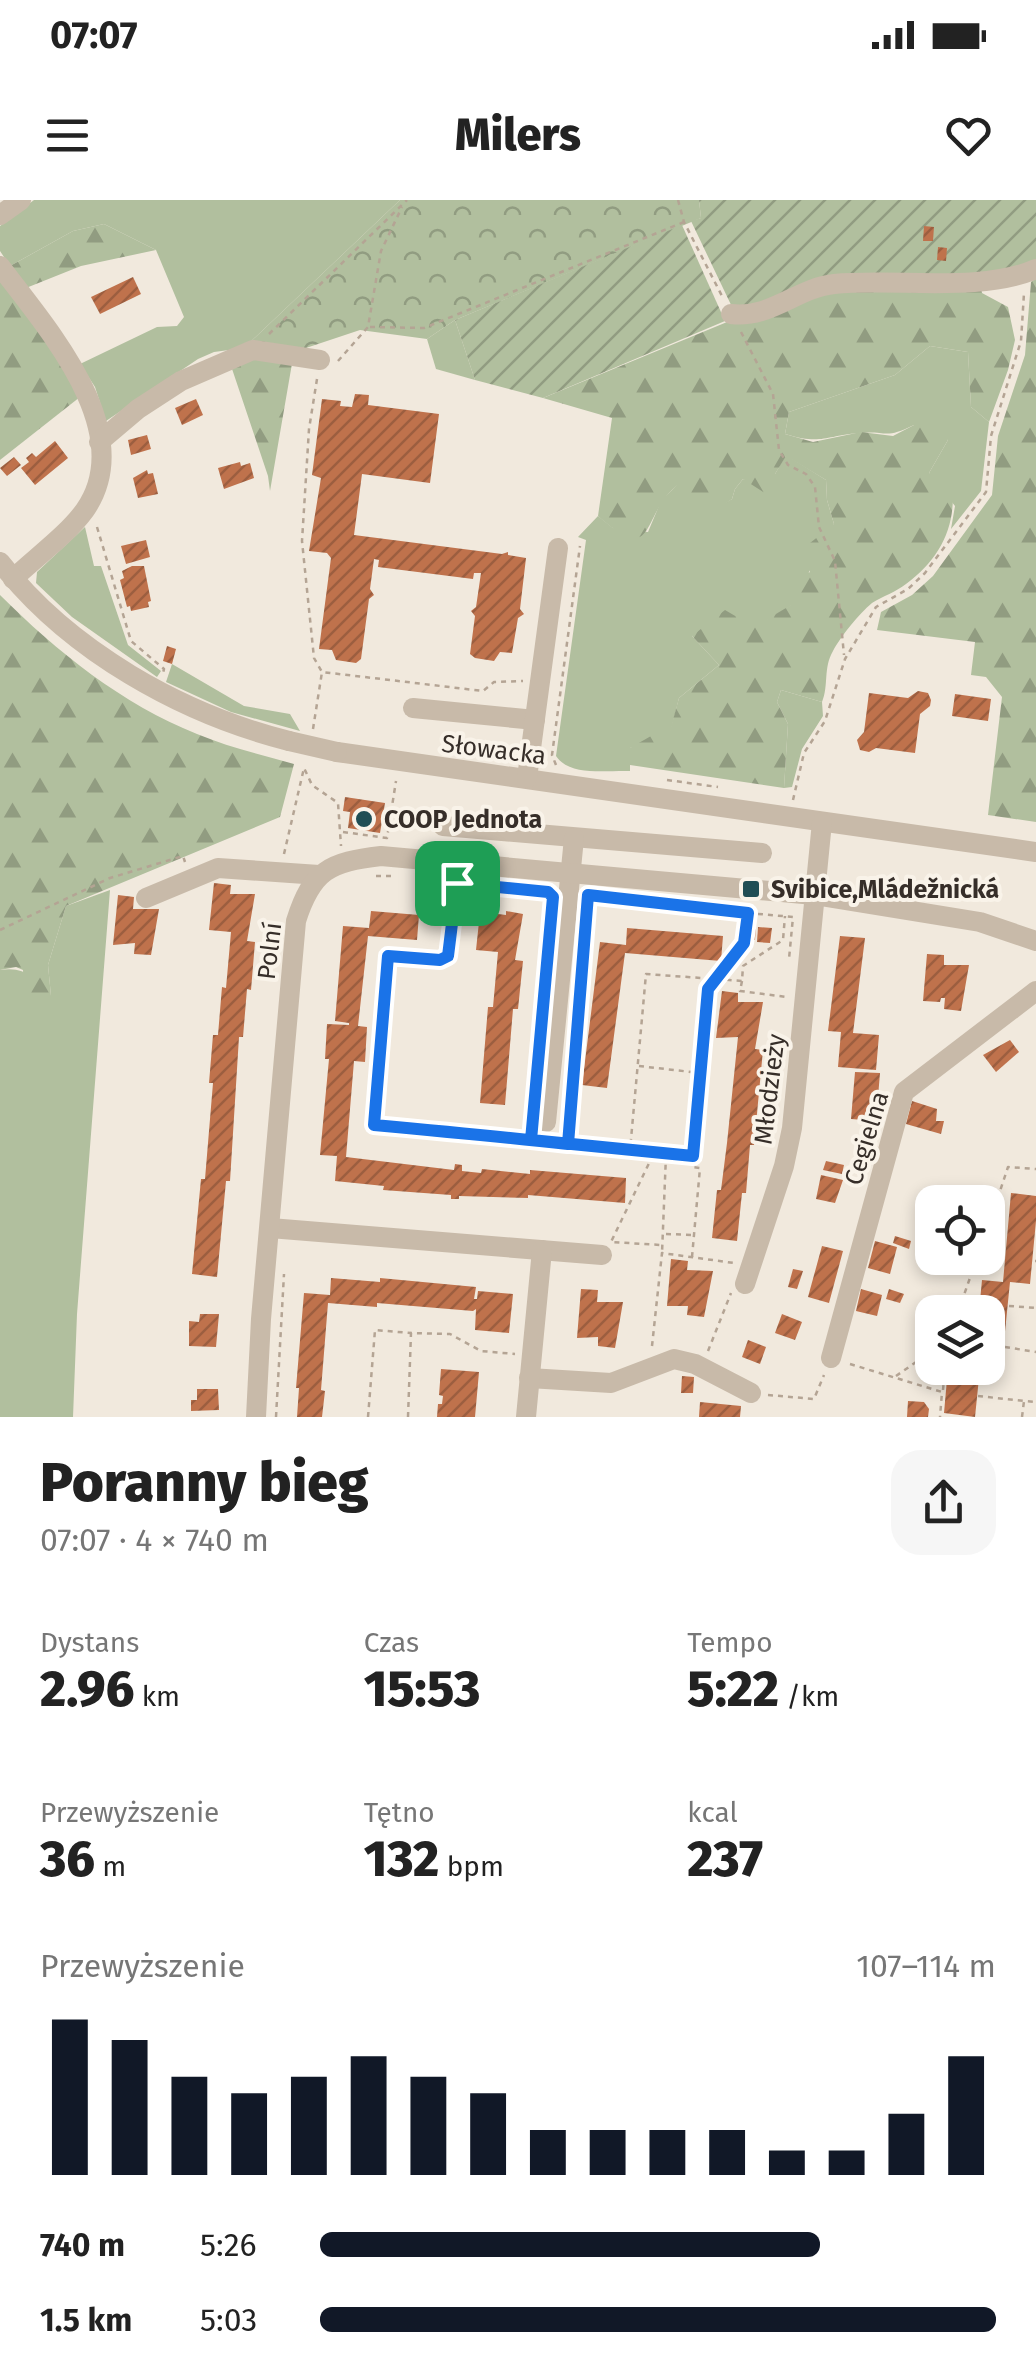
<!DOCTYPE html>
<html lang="pl">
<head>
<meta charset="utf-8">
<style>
	body { margin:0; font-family:"Fira Sans",sans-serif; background:#f6f6f6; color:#222; height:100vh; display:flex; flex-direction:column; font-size:38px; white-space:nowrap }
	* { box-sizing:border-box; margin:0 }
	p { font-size:32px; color:#767676 }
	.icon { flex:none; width:55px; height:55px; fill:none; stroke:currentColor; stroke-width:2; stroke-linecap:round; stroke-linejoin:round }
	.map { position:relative; height:1217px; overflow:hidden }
	.panel { display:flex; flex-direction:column; background:#fff; flex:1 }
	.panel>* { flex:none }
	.buttons { position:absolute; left:915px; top:985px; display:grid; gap:20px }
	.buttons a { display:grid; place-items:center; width:90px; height:90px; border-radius:20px; background:#fff; box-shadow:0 5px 15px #0003; font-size:50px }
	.pin { position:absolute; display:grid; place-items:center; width:85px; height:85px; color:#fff; margin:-42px; border-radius:20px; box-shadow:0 5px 15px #0006 }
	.round { display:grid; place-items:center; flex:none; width:105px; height:105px; border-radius:30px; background:#f6f6f6 }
	.summary { display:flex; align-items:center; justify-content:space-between; height:170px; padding:0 40px }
	h1 { font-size:55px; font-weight:800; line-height:75px }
	.metrics { display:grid; grid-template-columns:repeat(3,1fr); gap:15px; height:170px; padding:10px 40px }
	.metrics div { display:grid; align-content:center }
	.metrics b { font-size:50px; font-weight:800 }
	.metrics small { font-size:28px; font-weight:400 }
	.metrics p { font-size:28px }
	.chart { height:280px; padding:20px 40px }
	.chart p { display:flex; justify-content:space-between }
	.chart svg { width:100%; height:180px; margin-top:10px; stroke:#111827; stroke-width:6 }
	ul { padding:0 40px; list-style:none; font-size:32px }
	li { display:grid; grid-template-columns:160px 120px 1fr; align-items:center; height:75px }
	li i { height:25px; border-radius:12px; background:#111827 }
	.status { display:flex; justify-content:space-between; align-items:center; height:70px; padding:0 50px; background:#fff; direction:ltr }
	.status svg { height:28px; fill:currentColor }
	header { display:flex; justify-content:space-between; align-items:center; height:130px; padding:0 40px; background:#fff; font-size:45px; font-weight:800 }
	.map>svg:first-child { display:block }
	.grass { fill:#b1bf9e }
	.forest { fill:url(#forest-firs) }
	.park { fill:url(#park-crowns) }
	.garden { fill:url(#garden-furrows) }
	.building { fill:url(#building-hatch) }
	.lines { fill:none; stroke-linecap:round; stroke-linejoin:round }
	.path { stroke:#b4a494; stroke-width:2.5; stroke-dasharray:5 5; stroke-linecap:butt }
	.minor { stroke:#c8baa9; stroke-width:20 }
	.minor-bridge { stroke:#c8baa9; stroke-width:20 }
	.route-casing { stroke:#fff; stroke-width:20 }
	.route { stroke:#1a73e8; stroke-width:12 }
	.poi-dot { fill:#204e55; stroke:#f9f3e9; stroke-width:4 }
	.labels { text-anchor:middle; stroke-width:8; stroke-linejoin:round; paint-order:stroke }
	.street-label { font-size:25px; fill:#362e29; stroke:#f9f3e9 }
	.poi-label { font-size:25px; font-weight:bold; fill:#362e29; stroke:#f9f3e9; text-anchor:start }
</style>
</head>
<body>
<div class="status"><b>07:07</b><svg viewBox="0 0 49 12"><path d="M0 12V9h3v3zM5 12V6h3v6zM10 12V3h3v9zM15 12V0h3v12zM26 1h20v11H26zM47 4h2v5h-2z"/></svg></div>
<header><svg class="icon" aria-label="menu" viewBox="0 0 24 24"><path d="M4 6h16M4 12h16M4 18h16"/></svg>Milers<svg class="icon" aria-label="heart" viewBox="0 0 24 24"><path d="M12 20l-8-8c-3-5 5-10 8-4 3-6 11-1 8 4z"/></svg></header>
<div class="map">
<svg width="1036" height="1217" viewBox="0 0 1036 1217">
	<defs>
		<pattern id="forest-firs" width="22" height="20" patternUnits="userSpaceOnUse" patternTransform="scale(2.5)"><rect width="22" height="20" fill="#b1bf9e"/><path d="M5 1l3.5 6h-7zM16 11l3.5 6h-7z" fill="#919c81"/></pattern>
		<pattern id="park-crowns" width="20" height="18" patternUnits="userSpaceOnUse" patternTransform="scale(2.5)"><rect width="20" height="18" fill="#b1bf9e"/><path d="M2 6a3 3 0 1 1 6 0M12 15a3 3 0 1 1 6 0" fill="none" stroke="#919c81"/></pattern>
		<pattern id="garden-furrows" width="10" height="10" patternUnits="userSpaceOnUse" patternTransform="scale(2.5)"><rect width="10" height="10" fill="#b1bf9e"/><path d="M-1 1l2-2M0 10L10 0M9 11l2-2" fill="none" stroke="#919c81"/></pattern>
		<pattern id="building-hatch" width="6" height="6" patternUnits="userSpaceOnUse" patternTransform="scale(2.5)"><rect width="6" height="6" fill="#bf724c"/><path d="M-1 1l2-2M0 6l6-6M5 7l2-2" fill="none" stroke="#9c5e3f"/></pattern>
	</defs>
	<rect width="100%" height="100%" fill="#f1e9dd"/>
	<g class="grass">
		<path d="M34 0H400L244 148 214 152 198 159 106 221 95 187 80 164 157 127 177 126 184 117 156 50 104 24 73 31 10 66 0 51V26Z"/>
		<path d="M455 120 475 180 436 169 427 139Z"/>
		<path d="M930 146 968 152 971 207 989 222 981 291 951 329 955 306 929 273 948 240 914 225C884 240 887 230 859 233 825 236 821 245 785 234L789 212 895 175Z"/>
		<path d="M786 255 826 280 827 300 834 324 792 405 754 428 692 436 719 465 679 498 669 538 630 548V571C607 570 570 577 556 556L586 340 578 337 598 316 613 328 648 332 661 301 679 283 718 307 732 299 735 289 743 279 775 290V274Z"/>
		<path d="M85 327 94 366H101L128 445 161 471 157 477 72 417 36 383 37 372Z"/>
		<path d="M172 464 244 506 290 514 300 531 231 512 166 482Z"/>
		<path d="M781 490 822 502 823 516 802 549 792 587 784 588 788 524 777 502Z"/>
		<path d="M110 690 77 1114 73 1217H0V770C27 766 33 779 51 796L48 765 66 706Z"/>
	</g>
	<g class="forest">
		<path d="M104 24 156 50 81 66 26 88 10 66 73 31Z"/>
		<path d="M978 76 982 93 1008 107 1015 140 1008 170 989 222 971 207 968 152 930 146 895 175 789 212 785 234 813 242 861 232 893 236 914 225 935 222 948 240 929 273 952 284C957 326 940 359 906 384 896 392 883 396 872 403 859 414 841 436 833 451 823 468 829 485 822 502L781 490 777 502 788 524 784 588 630 565V548L651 536 668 538 679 498 719 465 692 436 725 410 754 427 791 405 789 383 810 372V343L834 324 827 300 826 280 786 256 775 274V290L771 297 743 279 735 289 732 299 708 316 697 310 679 284C639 314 658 369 598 316L612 218 543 198 829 80Z"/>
		<path d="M0 77 26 107 80 197 0 260Z"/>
		<path d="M1036 78V622L988 615 1002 497 986 477 971 475 975 442 877 430 881 412 912 395 933 376 992 295 998 236 1025 155 1031 82Z"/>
		<path d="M244 148 294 152 270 291 268 276 226 151Z"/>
		<path d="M0 395C57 452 122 504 197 534 228 547 262 555 294 564L280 617 66 706 48 765 51 796 45 811 39 813 24 802 23 770 16 767 0 770Z"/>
	</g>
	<path class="park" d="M400 0H699L701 18 455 120 427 139 360 130 294 152 244 148Z"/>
	<g class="garden">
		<path d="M699 0H1036V65L978 76 829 80 747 113 733 109 691 21 701 18Z"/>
		<path d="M682 25 725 121 543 198 475 180 455 120Z"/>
	</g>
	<g class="building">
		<path d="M924 26 934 27 933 41H923Z"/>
		<path d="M938 47 947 48 946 61 937 60Z"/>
		<path d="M133 77 141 94 100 114 91 97Z"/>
		<path d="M355 194 369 195 368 205 439 214 430 283 362 274 354 335 502 354 508 352V355L526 358 520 409 524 414 518 418 512 453 500 452 494 461 475 458 470 454 475 416 471 411 476 407 481 373H474L473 379 378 367 379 360 374 359 370 389 374 395 369 399 361 459 356 463 336 460 332 450 319 449 331 358 327 353 309 351 321 278 312 275 322 199 341 201 340 206 352 207Z"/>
		<path d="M196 199 203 215 182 225 175 208Z"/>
		<path d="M147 235 151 249 131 255 128 240Z"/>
		<path d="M55 241 68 258 35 285 21 268 29 262 26 258 32 253 36 257Z"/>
		<path d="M14 257 21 265 7 276 0 268Z"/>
		<path d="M240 262 241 266 250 263 254 278 224 289 218 268Z"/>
		<path d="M147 270 148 274 153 273 158 294 138 298 133 278Z"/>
		<path d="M146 340 150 357 126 364 121 346Z"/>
		<path d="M132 366H144L151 401 148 402 149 407 131 411 130 406 127 407 120 380 124 378 122 371Z"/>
		<path d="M167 446 176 449 172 464 163 461Z"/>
		<path d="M918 491 928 493 931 500 930 506 920 514 915 553 876 548 869 552 860 550 857 540 864 532 869 493 908 498Z"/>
		<path d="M955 494 991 499 988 521 952 516Z"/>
		<path d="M345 597 385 603 380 633 348 628 350 612 343 611Z"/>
		<path d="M214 683 231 685 230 694H255L247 741 255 742 251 790 247 789 243 837H239L230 981H226L217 1077 192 1074 201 979H205L213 883H209L213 835H218L222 787 226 788 231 732 209 730Z"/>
		<path d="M118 695 134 697 133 709H159L151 755 134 754 135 743 113 745Z"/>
		<path d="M481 703 499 705 498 714 506 715V711L523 714 515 760 523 761 518 809H513L505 905 480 903 488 807H493L498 752 476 750Z"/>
		<path d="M371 711 419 715 417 740 368 736 358 826 367 827 365 862 354 861 346 957 454 970 455 964 462 965V971L481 973 482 969 530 974V970L626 978 625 1003 528 995V998L459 996V999H451V995L383 990 384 986 335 981 337 956 320 955 329 859H325L327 824 349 825V823L335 821 343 726 369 728Z"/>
		<path d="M749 726H756L755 740 748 739Z"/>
		<path d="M758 727 772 728 770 743 757 742Z"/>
		<path d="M627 728 723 736 721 761 625 753 607 888 582 885 600 742 626 745Z"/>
		<path d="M840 736 865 738 853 833 879 835 876 870 838 867 841 832 828 831Z"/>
		<path d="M927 754 944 755V765H969L961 811 944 809 945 798H941L940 802 923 801Z"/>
		<path d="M722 791 738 793V802H763L755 849 763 850 754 945H750L746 993H742L737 1041 712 1038 717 990H721L727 943 738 837 716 838Z"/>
		<path d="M1010 840 1019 852 996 872 983 855Z"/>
		<path d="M855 872 880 873 876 921 851 919Z"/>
		<path d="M912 901 937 909 936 921H944L941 934 906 924Z"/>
		<path d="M826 961 844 965 842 974 823 970Z"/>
		<path d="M821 975 843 980 835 1003 816 999Z"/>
		<path d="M1011 993 1036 996V1021L1030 1084 1010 1082 1001 1171 988 1169V1112H979L982 1080 1003 1082Z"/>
		<path d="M895 1036 911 1041 909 1049 893 1043Z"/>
		<path d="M875 1041 897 1047 890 1074 868 1068Z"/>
		<path d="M822 1046 843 1051 829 1103 808 1097Z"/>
		<path d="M671 1059 688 1061 687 1070 713 1071 704 1117 687 1115 688 1106H667Z"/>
		<path d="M793 1069 803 1071 797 1089 788 1087Z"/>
		<path d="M331 1078 380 1082V1078L476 1087 474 1099H477L478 1091 513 1094 509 1133 475 1130 476 1109 473 1111 377 1103V1107L328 1103 321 1190 325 1191 322 1217H297L299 1188H296L304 1093 330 1095Z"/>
		<path d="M581 1089 598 1090 597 1102H623L615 1148 598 1146V1137L577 1138Z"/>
		<path d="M861 1089 882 1095 877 1116 856 1111Z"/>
		<path d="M889 1089 904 1094 900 1103 886 1099Z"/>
		<path d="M200 1114H219L216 1147 189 1146V1121L199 1122Z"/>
		<path d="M782 1114 802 1122 795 1140 775 1133Z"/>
		<path d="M748 1140 766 1147 760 1164 742 1157Z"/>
		<path d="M948 1168H980L975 1217 944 1213Z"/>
		<path d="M441 1169 479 1172 475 1217H437L438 1204H442L443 1196 439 1195Z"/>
		<path d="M682 1176 694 1177 693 1193H681Z"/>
		<path d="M197 1189H218L219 1210 191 1211V1200H197Z"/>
		<path d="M908 1201 924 1202 929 1209 928 1217H907Z"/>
		<path d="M700 1202 741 1206 740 1217H699Z"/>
	</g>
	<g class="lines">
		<g class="path">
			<path d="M678 0 684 22 723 98"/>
			<path d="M370 127 424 128 684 22"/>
			<path d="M741 132 773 194 779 250 788 265 806 274 815 287 819 327 835 361 844 455"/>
			<path d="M269 134 407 0"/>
			<path d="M338 161 368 127 381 51 402 7"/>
			<path d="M317 179 309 229 302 341 314 458 322 472 483 491 494 482 523 481"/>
			<path d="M97 327 131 441 164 469 163 473"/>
			<path d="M313 529 322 472"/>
			<path d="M556 565 552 555 580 346"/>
			<path d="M667 580 718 587"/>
			<path d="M793 600 804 553 825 521 845 459 876 407 908 389 925 373 986 292 991 236 1021 141 1024 93"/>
			<path d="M343 632 387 638 396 581"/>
			<path d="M284 654 304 568 312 585 338 603 341 646"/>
			<path d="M376 676H393"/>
			<path d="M416 678 457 683"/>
			<path d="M549 693 457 683 448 756 440 760 388 756 374 925 666 955 662 1053"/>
			<path d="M748 713 793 717 789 759"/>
			<path d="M0 730 110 678 183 656 185 662"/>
			<path d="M742 781 740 791 787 797"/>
			<path d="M639 866 700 873"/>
			<path d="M568 942 588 695 748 713 744 743 715 779 646 774 630 950"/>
			<path d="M653 955 611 1042 661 1045"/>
			<path d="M668 955 693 956"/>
			<path d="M988 1027 1008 967 1036 969"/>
			<path d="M666 1034 693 1035"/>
			<path d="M692 1057 700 968 692 967 708 789 715 779 742 781 743 766 783 740 785 716"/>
			<path d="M1035 1061H1036"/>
			<path d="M1009 1106 1036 1108"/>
			<path d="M958 1112 977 1058"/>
			<path d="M652 1146 662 1053 734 1063"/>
			<path d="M1005 1147 1036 1152"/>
			<path d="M708 1151 731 1093"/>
			<path d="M850 1164 942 1192 940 1217"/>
			<path d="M896 1176 932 1151"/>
			<path d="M943 1190 945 1168"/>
			<path d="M768 1195 814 1199 824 1175"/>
			<path d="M978 1196 1024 1201"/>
			<path d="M276 1217 284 1074"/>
			<path d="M368 1217 375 1130 411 1133"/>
			<path d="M408 1217 411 1133 450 1134 481 1151 515 1154"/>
			<path d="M1022 1217 1024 1201 1036 1202"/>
		</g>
		<g class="minor">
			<path d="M0 15 21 0"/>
			<path d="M0 66C45 126 140 231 85 310 67 335 36 357 13 379"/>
			<path d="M731 114C770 119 797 88 834 84 895 78 981 93 1036 69"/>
			<path d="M99 242 138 209 181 181 253 150 320 160"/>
			<path d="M0 362C69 451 182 514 289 541"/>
			<path d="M413 508 535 520"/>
			<path d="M337 552 1036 652"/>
			<path d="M527 578 558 348"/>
			<path d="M443 626 762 653"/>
			<path d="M146 698 218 668 319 675"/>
			<path d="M546 922 574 638"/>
			<path d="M270 1028 602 1055"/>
			<path d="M745 1084 784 966 792 928 822 622"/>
			<path d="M831 1158 904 892 1036 791"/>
			<path d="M529 1178 611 1183 674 1159 695 1164 751 1193"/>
			<path d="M256 1217 261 1119 296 721C312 670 330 662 381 656L814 695 980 722 1036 741"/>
			<path d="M526 1217 542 1050"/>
		</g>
		<path class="minor-bridge" d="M289 541 337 552"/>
	</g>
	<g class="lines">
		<g class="route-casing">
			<path id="route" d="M457 683 548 692 553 697 531 940 693 956 708 789 744 743 748 713 588 695 568 944C503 937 439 931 374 925L388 756 440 760 448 756 457 683"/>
		</g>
		<use href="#route" class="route"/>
	</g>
	<g class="poi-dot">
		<circle cx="364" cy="619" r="10"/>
		<rect x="741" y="679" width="20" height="20" rx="5"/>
	</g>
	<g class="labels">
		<g class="street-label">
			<text transform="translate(494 549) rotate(7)" y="9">Słowacka</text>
			<text transform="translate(269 751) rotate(-83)" y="9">Polní</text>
			<text transform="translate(769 889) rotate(-83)" y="9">Młodzieży</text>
			<text transform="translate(866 938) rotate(-73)" y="9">Cegielna</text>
		</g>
		<g class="poi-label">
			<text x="384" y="628">COOP Jednota</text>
			<text x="771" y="698">Svibice,Mládežnická</text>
		</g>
	</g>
</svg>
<div class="buttons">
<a><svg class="icon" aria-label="locate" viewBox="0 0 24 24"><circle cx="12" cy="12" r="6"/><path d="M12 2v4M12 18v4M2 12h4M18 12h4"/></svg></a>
<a><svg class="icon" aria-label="layers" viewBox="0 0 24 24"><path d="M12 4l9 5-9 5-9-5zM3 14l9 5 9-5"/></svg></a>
</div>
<div class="pin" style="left:457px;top:683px;background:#1e9e55"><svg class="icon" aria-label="arrive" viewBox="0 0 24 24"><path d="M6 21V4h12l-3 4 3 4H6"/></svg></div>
</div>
<section class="panel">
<div class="summary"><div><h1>Poranny bieg</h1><p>07:07 · 4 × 740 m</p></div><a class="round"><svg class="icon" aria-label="share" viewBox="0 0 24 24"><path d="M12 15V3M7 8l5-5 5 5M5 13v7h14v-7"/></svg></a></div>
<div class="metrics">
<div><p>Dystans</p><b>2.96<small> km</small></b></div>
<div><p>Czas</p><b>15:53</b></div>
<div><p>Tempo</p><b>5:22<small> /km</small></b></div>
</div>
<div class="metrics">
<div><p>Przewyższenie</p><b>36<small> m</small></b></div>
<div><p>Tętno</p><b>132<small> bpm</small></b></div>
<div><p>kcal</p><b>237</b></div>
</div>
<div class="chart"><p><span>Przewyższenie</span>107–114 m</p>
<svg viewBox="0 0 160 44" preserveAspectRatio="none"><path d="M5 44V6M15 44V11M25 44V20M35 44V24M45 44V20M55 44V15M65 44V20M75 44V24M85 44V33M95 44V33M105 44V33M115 44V33M125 44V38M135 44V38M145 44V29M155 44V15"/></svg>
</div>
<ul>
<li><b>740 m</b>5:26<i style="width:74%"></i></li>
<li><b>1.5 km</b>5:03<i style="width:100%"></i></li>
</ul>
</section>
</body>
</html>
